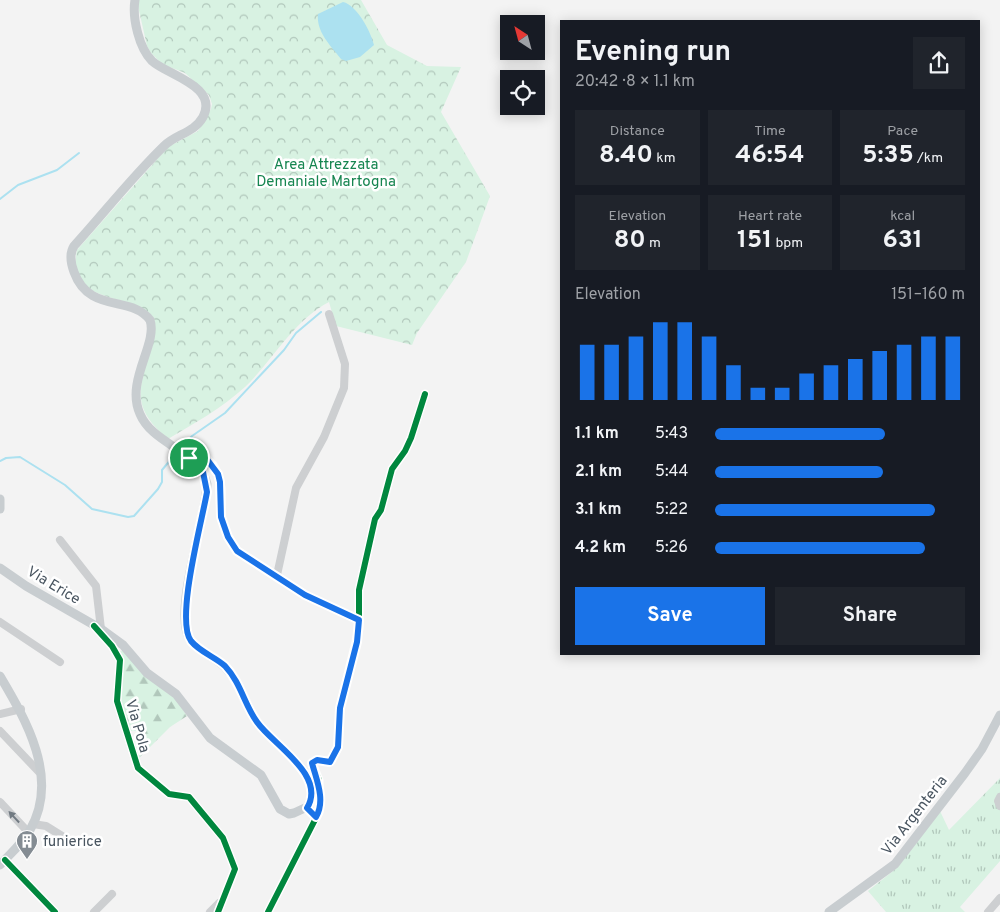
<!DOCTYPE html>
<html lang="en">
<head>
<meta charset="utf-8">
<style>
	body { margin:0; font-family:Overpass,sans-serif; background:#20242c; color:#f1f3f6; height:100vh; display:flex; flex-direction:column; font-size:19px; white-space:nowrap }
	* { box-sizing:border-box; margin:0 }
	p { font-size:16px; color:#9ea1a6 }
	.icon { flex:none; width:28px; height:28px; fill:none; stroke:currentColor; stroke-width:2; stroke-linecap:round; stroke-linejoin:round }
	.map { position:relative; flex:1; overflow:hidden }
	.details { position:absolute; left:560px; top:20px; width:420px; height:635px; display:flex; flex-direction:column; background:#171b24; border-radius:0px; box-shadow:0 2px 12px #0003 }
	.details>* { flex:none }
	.needle { width:32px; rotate:324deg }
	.buttons { position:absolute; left:500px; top:15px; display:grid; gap:10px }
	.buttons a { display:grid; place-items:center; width:45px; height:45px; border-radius:0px; background:#171b24; box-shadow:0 2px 12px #0003; font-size:25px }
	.pin { position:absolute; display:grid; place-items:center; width:42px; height:42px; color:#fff; margin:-21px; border:2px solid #fff; border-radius:50%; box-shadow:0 1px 5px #0007 }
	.round { display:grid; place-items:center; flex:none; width:52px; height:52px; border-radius:0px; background:#20242c }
	.head { display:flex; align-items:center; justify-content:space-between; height:85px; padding:0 15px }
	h1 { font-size:28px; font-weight:700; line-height:38px }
	.figures { display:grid; grid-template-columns:repeat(3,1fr); gap:8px; height:85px; padding:5px 15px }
	.figures div { display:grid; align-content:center; border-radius:0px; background:#20242c; text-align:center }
	.figures b { font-size:25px; font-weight:700 }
	.figures small { font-size:14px; font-weight:400 }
	.figures p { font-size:14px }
	.chart { height:140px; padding:10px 15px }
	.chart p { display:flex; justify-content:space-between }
	.chart svg { width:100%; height:90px; margin-top:5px; stroke:#1a73e8; stroke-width:6 }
	.button { display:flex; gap:10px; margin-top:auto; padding:10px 15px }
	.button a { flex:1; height:58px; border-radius:0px; background:#1a73e8; color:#fff; font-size:20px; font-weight:700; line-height:58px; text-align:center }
	.button a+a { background:#20242c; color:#f1f3f6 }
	ul { padding:0 15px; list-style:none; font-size:16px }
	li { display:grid; grid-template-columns:80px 60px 1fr; align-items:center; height:38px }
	li i { height:12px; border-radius:6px; background:#1a73e8 }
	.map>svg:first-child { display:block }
	.grass { fill:url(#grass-tufts) }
	.forest { fill:url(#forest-firs) }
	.park { fill:url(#park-crowns) }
	.water { fill:#ace1f0 }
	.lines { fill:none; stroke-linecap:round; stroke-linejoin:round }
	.stream { stroke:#ace1f0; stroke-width:2 }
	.minor { stroke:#cdcfd1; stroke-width:8 }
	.major { stroke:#c8cdd0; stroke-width:9 }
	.cycleway-casing { stroke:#fff; stroke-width:9 }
	.cycleway { stroke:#00873e; stroke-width:6 }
	.oneway { fill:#717a82 }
	.route-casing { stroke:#fff; stroke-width:10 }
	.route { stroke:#1a73e8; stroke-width:6 }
	.labels { text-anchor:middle; stroke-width:5; stroke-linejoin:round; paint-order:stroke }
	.park-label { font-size:15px; fill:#168550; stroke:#fff }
	.street-label { font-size:15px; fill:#495560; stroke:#fff }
	.poi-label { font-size:15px; fill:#495560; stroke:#fff; text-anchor:start }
</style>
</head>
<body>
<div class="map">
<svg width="1000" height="912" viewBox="0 0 1000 912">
	<defs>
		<pattern id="grass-tufts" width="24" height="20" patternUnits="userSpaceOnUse" patternTransform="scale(1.25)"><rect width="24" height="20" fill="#d8f2e2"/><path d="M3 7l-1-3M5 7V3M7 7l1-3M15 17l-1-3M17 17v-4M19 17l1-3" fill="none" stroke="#b1c7bb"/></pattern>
		<pattern id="forest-firs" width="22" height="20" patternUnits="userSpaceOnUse" patternTransform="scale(1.25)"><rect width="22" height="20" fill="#d8f2e2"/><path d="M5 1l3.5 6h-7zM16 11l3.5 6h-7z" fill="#b1c7bb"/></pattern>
		<pattern id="park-crowns" width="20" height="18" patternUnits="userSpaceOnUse" patternTransform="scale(1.25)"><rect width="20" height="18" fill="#d8f2e2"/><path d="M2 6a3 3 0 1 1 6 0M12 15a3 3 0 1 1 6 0" fill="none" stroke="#b1c7bb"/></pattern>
	</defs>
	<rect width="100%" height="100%" fill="#f3f3f3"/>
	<path class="grass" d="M1000 778V861L960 907 965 912H886L868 891 898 867 940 811 949 830Z"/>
	<path class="forest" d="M124 650 174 696 187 716 170 727 137 760 130 741H139L136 731H128L118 696V652Z"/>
	<path class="park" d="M138 0H361L387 45 427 66 461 67 441 112 490 196 466 262 417 333 412 345 336 326 329 302C293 321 273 360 245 387 222 408 195 423 168 439 129 406 140 389 151 345 154 335 156 327 154 318 133 291 65 307 77 250L168 147 198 131 211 109 212 104 209 95 185 73 162 64 151 53 147 46 138 6Z"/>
	<path class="water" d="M343 2C357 5 371 32 374 45L360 57 346 61 341 59C331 46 316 32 318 14Z"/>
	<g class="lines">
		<g class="stream">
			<path d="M0 199 18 185 57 170 79 153"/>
			<path d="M180 449 192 436 225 413 284 350 296 333 321 312"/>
			<path d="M0 461 6 458 20 457 65 485 92 509 128 517 134 516 158 489 162 482V470L177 452"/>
		</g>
		<g class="minor">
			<path d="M189 458 194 454H200L213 465 218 474 221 488V517L228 537 237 551 305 595 359 620"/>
			<path d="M60 540 96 586 101 629"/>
			<path d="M277 575 296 488 324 437 344 388 345 364 329 314"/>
			<path d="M0 622 60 662"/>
			<path d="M94 626 112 646 120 660 117 701 138 768 169 794 189 797 223 838 235 869 218 912"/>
			<path d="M0 714 21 709"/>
			<path d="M0 731 40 773"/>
			<path d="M1000 797 998 801 1000 806"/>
			<path d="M0 802 29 833"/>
			<path d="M33 824 46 826 62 836"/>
			<path d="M5 860 55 912"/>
			<path d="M94 912 112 894"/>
			<path d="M210 912 219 903"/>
			<path d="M268 912 319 812V780L312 763 317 760 330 762 338 747 340 708 359 629V590L375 519 381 510 392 469 405 451 411 438 425 394"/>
			<path d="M988 912 1000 898"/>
		</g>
		<g class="major">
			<path d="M0 499V509"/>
			<path d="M0 568 26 586 101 629 123 645 147 673 176 694 210 738 261 775 280 809 289 814 294 813 307 807C327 774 273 745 257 722 244 704 241 683 225 667 215 657 200 652 191 641 171 616 206 519 207 484 199 450 153 445 140 414 125 381 158 344 150 320 132 295 89 314 74 272 71 264 69 254 74 246 104 213 132 177 164 146 176 134 194 133 203 117 219 86 167 75 152 61 139 48 132 18 135 0"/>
			<path d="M0 676C26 720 60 778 30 830 23 843 10 854 0 865"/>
			<path d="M829 912 895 864 965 773 982 749 1000 715"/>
		</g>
		<g class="cycleway-casing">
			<g id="cycleway">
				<path d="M189 458 194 454H200L213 465 218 474 221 488V517L228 537 237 551 305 595 359 620"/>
				<path d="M94 626 112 646 120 660 117 701 138 768 169 794 189 797 223 838 235 869 218 912"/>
				<path d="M5 860 55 912"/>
				<path d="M268 912 319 812V780L312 763 317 760 330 762 338 747 340 708 359 629V590L375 519 381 510 392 469 405 451 411 438 425 394"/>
			</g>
		</g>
		<use href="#cycleway" class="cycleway"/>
	</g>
	<defs><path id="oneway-solid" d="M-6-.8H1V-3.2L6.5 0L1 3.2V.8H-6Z" transform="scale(1.25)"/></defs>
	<use class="oneway" href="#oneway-solid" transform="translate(14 817) rotate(-133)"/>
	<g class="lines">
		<g class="route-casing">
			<path id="route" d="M194 454H200L206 458 218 474 220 482 221 517 228 537 237 551 305 595 359 620 357 642 340 708 338 747 330 762 317 760 312 763C316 779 326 800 316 817L307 808C327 775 273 745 257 722 244 704 241 683 225 666 215 657 200 652 191 641 175 620 202 521 207 492L203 472 189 458Z"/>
		</g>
		<use href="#route" class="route"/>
	</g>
	<defs>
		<g id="building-pin" transform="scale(1.125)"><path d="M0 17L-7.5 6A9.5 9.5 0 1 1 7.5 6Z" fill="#848c93" stroke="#fff"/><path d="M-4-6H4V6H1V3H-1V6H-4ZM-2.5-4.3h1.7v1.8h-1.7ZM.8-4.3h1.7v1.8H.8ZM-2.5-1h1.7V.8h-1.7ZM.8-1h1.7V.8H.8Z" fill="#fff"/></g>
	</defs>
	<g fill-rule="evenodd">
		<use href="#building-pin" x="27" y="841"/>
	</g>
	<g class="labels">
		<g class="park-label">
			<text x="326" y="169">Area Attrezzata<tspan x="326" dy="17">Demaniale Martogna</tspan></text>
		</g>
		<g class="street-label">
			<text transform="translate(54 585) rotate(31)" y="5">Via Erice</text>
			<text transform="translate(138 726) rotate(74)" y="5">Via Pola</text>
			<text transform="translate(914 815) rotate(-52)" y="5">Via Argenteria</text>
		</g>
		<g class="poi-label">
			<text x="43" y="846">funierice</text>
		</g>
	</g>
</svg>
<div class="buttons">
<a><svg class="needle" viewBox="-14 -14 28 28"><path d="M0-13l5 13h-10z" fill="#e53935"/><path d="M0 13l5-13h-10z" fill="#9ea1a6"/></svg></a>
<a><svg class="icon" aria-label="locate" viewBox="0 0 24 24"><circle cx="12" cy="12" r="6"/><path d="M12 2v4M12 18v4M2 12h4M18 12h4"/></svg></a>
</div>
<div class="pin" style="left:189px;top:458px;background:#1e9e55"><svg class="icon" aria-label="arrive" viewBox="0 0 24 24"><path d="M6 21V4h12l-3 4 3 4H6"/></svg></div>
<section class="details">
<div class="head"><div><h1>Evening run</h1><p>20:42 · 8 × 1.1 km</p></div><a class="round"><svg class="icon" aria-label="share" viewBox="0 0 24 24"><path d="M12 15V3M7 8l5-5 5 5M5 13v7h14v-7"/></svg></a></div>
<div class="figures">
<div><p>Distance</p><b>8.40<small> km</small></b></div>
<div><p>Time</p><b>46:54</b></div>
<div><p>Pace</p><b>5:35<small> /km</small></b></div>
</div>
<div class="figures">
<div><p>Elevation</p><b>80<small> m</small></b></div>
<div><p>Heart rate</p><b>151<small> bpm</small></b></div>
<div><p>kcal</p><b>631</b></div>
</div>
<div class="chart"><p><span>Elevation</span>151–160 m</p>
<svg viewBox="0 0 160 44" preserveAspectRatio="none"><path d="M5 44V17M15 44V17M25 44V13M35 44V6M45 44V6M55 44V13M65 44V27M75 44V38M85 44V38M95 44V31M105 44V27M115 44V24M125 44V20M135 44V17M145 44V13M155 44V13"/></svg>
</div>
<ul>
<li><b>1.1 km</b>5:43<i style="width:68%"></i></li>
<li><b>2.1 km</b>5:44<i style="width:67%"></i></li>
<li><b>3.1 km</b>5:22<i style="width:88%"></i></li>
<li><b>4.2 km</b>5:26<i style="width:84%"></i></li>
</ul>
<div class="button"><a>Save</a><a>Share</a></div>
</section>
</div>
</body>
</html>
